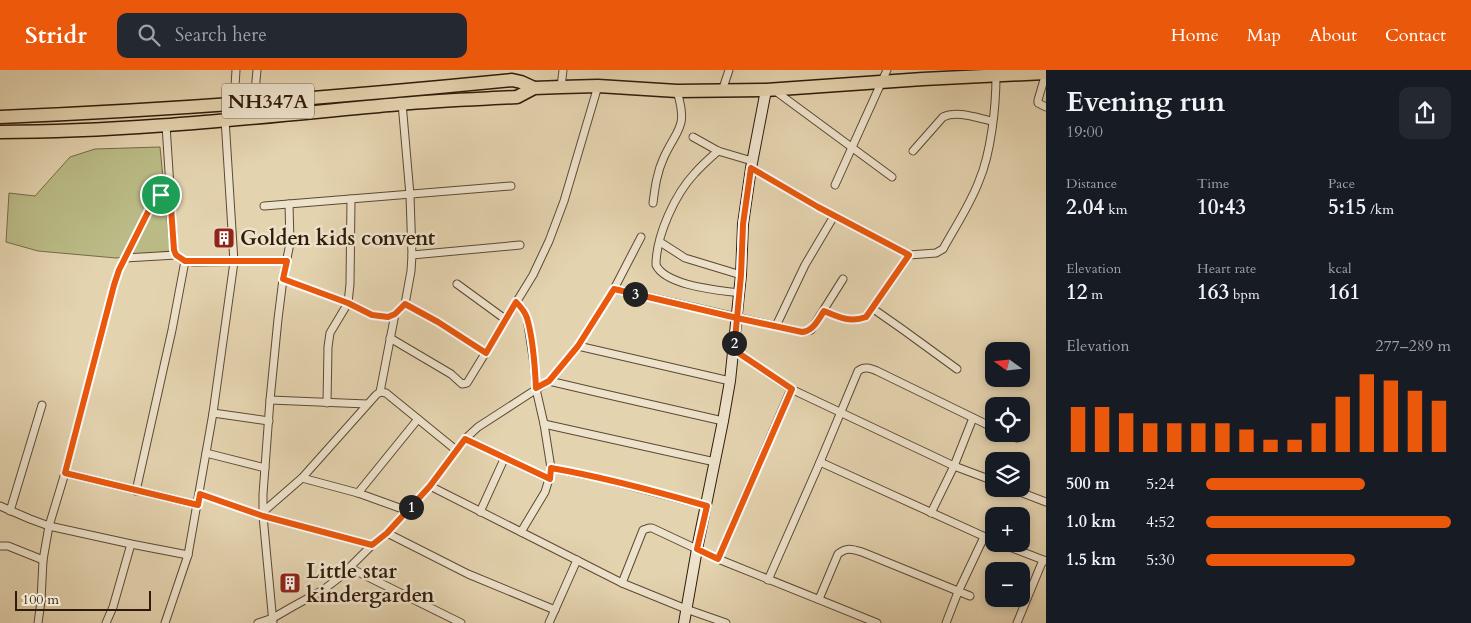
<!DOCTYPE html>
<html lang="en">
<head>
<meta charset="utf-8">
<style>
	body { margin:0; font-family:Cardo,serif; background:#242831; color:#f1f3f6; height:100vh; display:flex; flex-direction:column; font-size:19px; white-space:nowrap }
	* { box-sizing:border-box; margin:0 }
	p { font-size:16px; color:#9ea1a6 }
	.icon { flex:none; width:28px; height:28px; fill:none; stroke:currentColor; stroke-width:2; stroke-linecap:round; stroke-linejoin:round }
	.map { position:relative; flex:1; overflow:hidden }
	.panel { display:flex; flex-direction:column; background:#171b24; width:425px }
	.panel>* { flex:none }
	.needle { width:32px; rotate:285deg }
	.fabs { position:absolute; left:985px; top:272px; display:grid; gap:10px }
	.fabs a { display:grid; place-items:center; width:45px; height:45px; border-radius:10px; background:#171b24; box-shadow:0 2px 8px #0003; font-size:25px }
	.scale { position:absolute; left:15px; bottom:12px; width:136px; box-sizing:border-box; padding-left:5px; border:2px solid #301b0a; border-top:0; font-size:14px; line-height:18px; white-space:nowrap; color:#301b0a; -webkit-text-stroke:4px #ede2cb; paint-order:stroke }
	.pin { position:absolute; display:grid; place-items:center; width:42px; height:42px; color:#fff; margin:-21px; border:2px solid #fff; border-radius:50%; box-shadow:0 1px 5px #0007 }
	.km { position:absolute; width:25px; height:25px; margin:-12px; border-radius:50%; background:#222; color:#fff; font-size:14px; line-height:25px; text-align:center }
	.round { display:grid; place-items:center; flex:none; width:52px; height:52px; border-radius:10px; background:#242831 }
	.summary { display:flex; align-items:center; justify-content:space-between; height:85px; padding:0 20px }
	h1 { font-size:28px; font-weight:700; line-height:38px }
	.stats { display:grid; grid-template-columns:repeat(3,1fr); gap:8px; height:85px; padding:5px 20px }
	.stats div { display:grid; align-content:center }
	.stats b { font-size:21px; font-weight:700 }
	.stats small { font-size:14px; font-weight:400 }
	.stats p { font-size:14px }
	.chart { height:140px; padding:10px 20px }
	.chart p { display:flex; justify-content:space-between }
	.chart svg { width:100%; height:90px; margin-top:5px; stroke:#ea580c; stroke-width:6 }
	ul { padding:0 20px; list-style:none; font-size:16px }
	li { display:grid; grid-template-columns:80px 60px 1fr; align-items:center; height:38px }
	li i { height:12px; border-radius:6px; background:#ea580c }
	header { display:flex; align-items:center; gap:30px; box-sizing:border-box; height:70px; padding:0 25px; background:#ea580c; color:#fff }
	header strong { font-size:24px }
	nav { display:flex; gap:28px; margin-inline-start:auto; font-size:18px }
	.search { width:350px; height:45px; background:#242831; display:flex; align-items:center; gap:12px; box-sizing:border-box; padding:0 18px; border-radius:10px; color:#9ea1a6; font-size:19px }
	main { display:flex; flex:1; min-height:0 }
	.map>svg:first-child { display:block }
	.green { fill:#babb86; stroke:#756b48 }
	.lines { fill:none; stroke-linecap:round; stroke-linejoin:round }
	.street-casing { stroke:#5d4933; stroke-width:9 }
	.secondary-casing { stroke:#301b0a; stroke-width:12 }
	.highway-casing { stroke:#301b0a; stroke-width:15 }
	.street { stroke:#ede2cb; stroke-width:7 }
	.secondary { stroke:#ede2cb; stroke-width:10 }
	.highway { stroke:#e4d3af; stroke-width:12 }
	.route-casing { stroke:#fff; stroke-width:10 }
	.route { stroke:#ea580c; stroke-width:6 }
	.labels { text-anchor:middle; stroke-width:5; stroke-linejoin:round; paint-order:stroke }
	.shield { fill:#ede2cb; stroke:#695744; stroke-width:1 }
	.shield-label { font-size:20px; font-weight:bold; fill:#301b0a }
	.poi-label { font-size:21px; font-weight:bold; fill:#301b0a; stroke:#ede2cb; text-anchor:start }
</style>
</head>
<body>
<header>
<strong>Stridr</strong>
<div class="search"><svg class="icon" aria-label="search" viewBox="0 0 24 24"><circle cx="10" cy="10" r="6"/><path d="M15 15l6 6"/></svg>Search here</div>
<nav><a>Home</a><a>Map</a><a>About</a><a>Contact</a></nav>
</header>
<main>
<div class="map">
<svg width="1046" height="553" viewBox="0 0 1046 553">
	<rect width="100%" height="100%" fill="#e4d3af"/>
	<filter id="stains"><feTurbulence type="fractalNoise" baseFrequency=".004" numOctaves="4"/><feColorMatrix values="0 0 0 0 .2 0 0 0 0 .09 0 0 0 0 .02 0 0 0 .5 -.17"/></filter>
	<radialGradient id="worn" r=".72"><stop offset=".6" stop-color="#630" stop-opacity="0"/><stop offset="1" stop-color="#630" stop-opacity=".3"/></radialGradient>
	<path class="green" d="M160 77 170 181 116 188 38 181 6 172 9 123 35 126 70 87 95 79Z"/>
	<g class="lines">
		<g class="street-casing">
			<g id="street">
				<path d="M1046 3 1038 30V33L1046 37"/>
				<path d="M561 17 563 0"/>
				<path d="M774 20 892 107"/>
				<path d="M722 21 729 0"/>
				<path d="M254 32 257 0"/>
				<path d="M233 49 236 0"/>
				<path d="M166 55 174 180C178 190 184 191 194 192L287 191"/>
				<path d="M693 67 718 81 752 91"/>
				<path d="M718 81C710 88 702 95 695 103 675 124 656 166 656 195 666 216 718 220 739 223"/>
				<path d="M913 81 943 47C957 40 977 48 992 51"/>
				<path d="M751 98 818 137 909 185 936 183 943 179C955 157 970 135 979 111 991 83 996 37 996 6"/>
				<path d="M835 115 887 0"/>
				<path d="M653 133C655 117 657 102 664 87 678 57 688 58 677 21"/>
				<path d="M264 136 511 116"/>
				<path d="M660 172 685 188 741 205"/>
				<path d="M412 185 520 175"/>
				<path d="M125 188 176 185"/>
				<path d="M283 209 348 233 372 245 388 247 395 244 405 234 411 201 412 185 410 125 402 33"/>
				<path d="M457 214 505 249"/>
				<path d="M614 219 802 262 811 260 843 209"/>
				<path d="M516 233 522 238 527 248 534 294 536 319 544 354 551 398 549 409 545 422 521 462"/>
				<path d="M405 234 438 252 486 283"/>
				<path d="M872 238 902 259 957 299"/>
				<path d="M824 241C838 247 850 253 866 247L909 185"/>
				<path d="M776 256 805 195 834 146"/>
				<path d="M390 268 451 304 462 314 467 313 533 205 549 171 564 131 598 16"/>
				<path d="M578 276 730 311"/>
				<path d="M734 280 791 319 954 396 994 411"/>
				<path d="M549 311 596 322 723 351"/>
				<path d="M380 322 395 244"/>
				<path d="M270 330 367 334"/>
				<path d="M327 333 328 277 330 263 348 233 350 214 351 129"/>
				<path d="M213 343 269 351"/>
				<path d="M544 354 715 392"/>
				<path d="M1007 364 1017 368"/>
				<path d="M465 369 549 409"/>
				<path d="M206 383 265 398"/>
				<path d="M820 392 994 471"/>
				<path d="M551 398 600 408 707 436"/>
				<path d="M65 403 198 435"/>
				<path d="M302 408 358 423 408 441"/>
				<path d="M430 416 622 513 686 539 726 553"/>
				<path d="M1012 419 1046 432"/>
				<path d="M136 421 172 260 185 191"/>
				<path d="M358 423 418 349"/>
				<path d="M200 424 263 446 372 475"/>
				<path d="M0 436 30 449 49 456 131 474 188 485"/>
				<path d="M10 441 42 335"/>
				<path d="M263 442 302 408 376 325 380 322 386 323 456 380"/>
				<path d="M480 442 505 387"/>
				<path d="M931 443 954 396 973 348"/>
				<path d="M387 463 468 504 555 540"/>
				<path d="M1002 474 1046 491"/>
				<path d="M0 476H8L43 490"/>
				<path d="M718 489 791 319"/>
				<path d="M350 498 461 553"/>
				<path d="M768 510 820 392 858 301C864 296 870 298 877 301L994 358"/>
				<path d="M622 513 643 460 649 458H652L718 489 877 553"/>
				<path d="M819 529 838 484C847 477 852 479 862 482L970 526"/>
				<path d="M38 553 41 531 43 490 49 456 65 403 114 215 119 200 149 140C155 130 159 125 170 123"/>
				<path d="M106 553 113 537 131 474"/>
				<path d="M165 553 188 485 213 343 234 192 225 49"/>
				<path d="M258 553 273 548 292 537 323 520 340 507 372 475 387 463 430 416 465 369 478 357 549 311 578 276 614 219 641 167"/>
				<path d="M273 553 263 446V424L270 330 278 249 283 209 290 173 289 134"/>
				<path d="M549 553 577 490"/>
				<path d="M946 553 958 522 984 467"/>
				<path d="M1017 553 1043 490"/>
			</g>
		</g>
		<g class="secondary-casing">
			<path id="secondary" d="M684 553 697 479 723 351 730 311 741 205 743 154 751 98 766 20"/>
		</g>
		<g class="highway-casing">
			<g id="highway">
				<path d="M0 47C171 40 341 27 512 10L521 12 534 18"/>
				<path d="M0 62C134 62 267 46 400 34 438 30 478 29 517 27L534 18 561 17 598 16 677 21 766 20 923 9 1046 3"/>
			</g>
		</g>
		<use href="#street" class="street"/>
		<use href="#secondary" class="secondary"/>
		<use href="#highway" class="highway"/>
	</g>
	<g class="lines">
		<g class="route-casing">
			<path id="route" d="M161 125 154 131 149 140 119 200 114 215 65 403 198 435 200 424 263 446 372 475 387 463 430 416 465 369 550 409 551 398C603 407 655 421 707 436L697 479 718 489 792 319 734 280 737 248 802 262C813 261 818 250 824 241 838 247 850 253 866 247L909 185 818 137 751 98 743 154 741 205 737 248 614 219 578 276 549 311 536 318C535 297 533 268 527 248 525 242 521 237 516 232L486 283 438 252 405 234 395 244 388 247 372 245 348 233 283 209 287 191H185L176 185 174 180 170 123 161 125"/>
		</g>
		<use href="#route" class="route"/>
	</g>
	<defs>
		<g id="building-square" transform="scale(1.125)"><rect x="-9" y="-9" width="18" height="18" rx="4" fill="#8f2418" stroke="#ede2cb"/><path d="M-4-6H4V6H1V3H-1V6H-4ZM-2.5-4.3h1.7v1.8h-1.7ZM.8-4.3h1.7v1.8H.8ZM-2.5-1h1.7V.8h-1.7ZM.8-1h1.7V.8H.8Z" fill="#fff"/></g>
	</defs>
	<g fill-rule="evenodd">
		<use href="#building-square" x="224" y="168"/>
		<use href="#building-square" x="290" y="513"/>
	</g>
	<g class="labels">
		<rect class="shield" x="222" y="13.5" width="92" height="35" rx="4"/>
		<g class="shield-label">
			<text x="268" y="38">NH347A</text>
		</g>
		<g class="poi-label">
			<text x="240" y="175">Golden kids convent</text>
			<text x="306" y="508">Little star<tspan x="306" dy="24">kindergarden</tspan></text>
		</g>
	</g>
	<rect width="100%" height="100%" filter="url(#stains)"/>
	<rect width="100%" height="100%" fill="url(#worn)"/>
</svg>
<div class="fabs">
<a><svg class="needle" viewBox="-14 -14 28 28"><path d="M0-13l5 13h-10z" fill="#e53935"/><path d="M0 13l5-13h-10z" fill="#9ea1a6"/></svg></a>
<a><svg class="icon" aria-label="locate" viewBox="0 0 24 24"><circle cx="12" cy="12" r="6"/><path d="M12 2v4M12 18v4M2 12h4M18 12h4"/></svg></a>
<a><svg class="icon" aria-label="layers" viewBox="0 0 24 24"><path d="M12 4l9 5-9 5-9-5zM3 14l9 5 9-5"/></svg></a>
<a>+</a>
<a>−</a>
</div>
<div class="scale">100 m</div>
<div class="pin" style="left:161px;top:125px;background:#1e9e55"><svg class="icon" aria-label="arrive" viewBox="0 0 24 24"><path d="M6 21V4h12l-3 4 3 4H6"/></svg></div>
<b class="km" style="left:411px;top:437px">1</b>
<b class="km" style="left:734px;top:273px">2</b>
<b class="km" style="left:635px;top:224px">3</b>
</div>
<section class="panel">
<div class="summary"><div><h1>Evening run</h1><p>19:00</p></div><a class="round"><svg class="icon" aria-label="share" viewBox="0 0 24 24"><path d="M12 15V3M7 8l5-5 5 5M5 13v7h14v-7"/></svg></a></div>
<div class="stats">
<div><p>Distance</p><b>2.04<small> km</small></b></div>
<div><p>Time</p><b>10:43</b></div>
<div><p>Pace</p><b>5:15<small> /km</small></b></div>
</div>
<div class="stats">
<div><p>Elevation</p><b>12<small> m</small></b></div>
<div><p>Heart rate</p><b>163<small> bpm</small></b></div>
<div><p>kcal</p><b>161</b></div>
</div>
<div class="chart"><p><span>Elevation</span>277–289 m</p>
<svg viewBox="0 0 160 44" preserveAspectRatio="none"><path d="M5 44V22M15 44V22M25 44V25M35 44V30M45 44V30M55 44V30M65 44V30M75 44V33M85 44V38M95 44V38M105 44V30M115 44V17M125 44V6M135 44V9M145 44V14M155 44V19"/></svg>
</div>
<ul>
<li><b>500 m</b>5:24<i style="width:65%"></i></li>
<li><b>1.0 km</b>4:52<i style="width:100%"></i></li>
<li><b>1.5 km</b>5:30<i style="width:61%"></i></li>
</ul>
</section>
</main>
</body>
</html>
